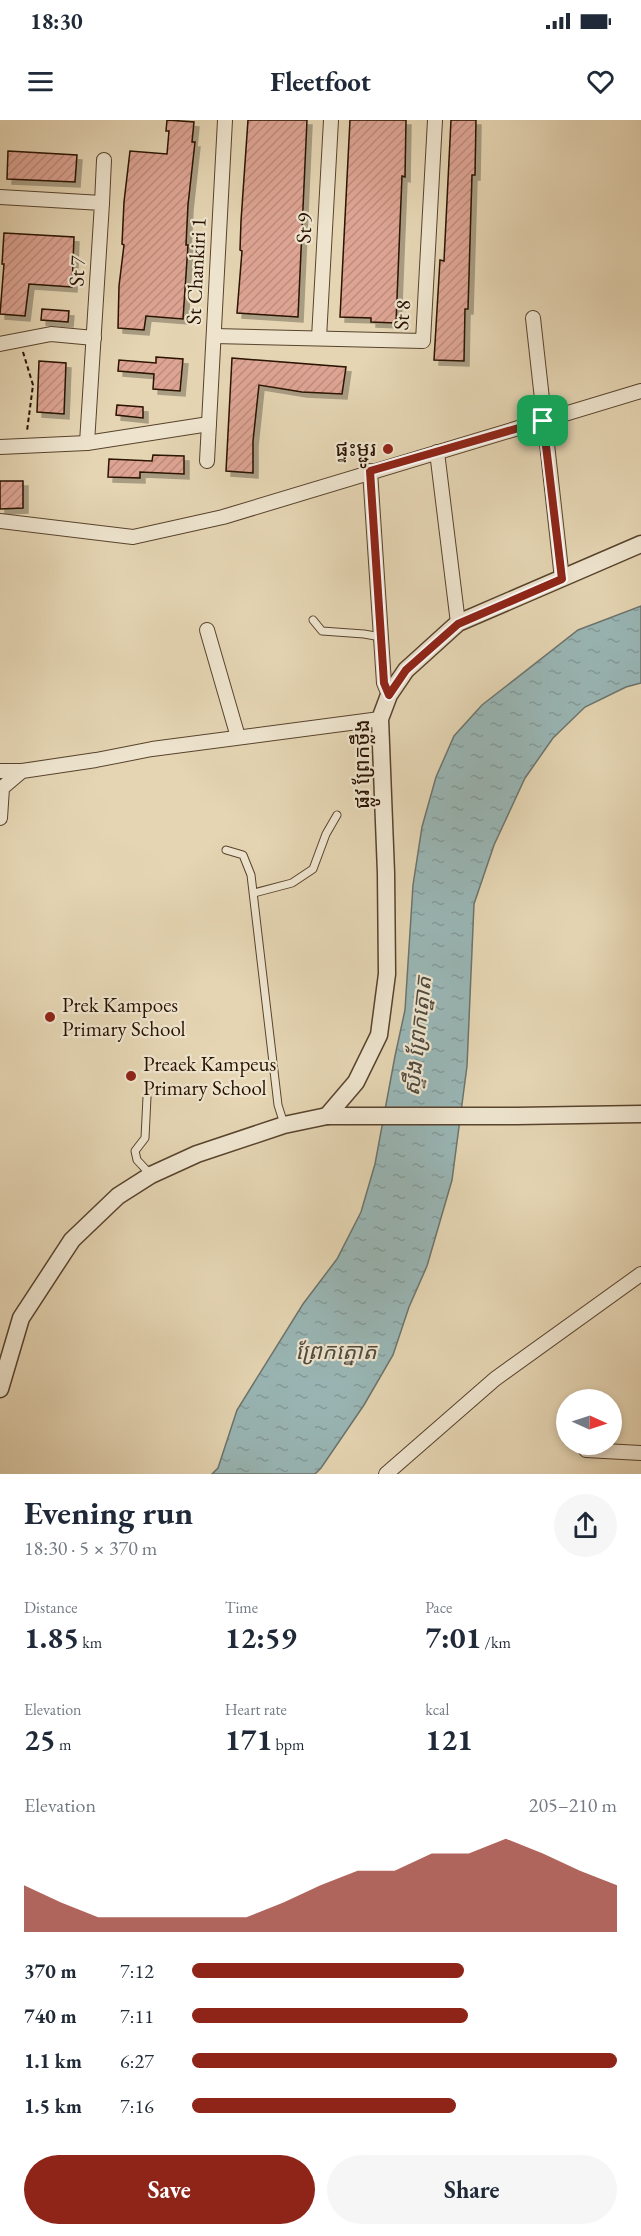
<!DOCTYPE html>
<html lang="en">
<head>
<meta charset="utf-8">
<style>
	body { margin:0; font-family:"EB Garamond","Noto Sans Khmer",serif; background:#f6f6f7; color:#1f2937; height:100vh; display:flex; flex-direction:column; font-size:22px; white-space:nowrap }
	* { box-sizing:border-box; margin:0 }
	p { font-size:20px; color:#747a83 }
	.icon { flex:none; width:33px; height:33px; fill:none; stroke:currentColor; stroke-width:2; stroke-linecap:round; stroke-linejoin:round }
	.map { position:relative; height:1354px; overflow:hidden }
	.sheet { display:flex; flex-direction:column; background:#fff; flex:1 }
	.sheet>* { flex:none }
	.needle { width:39px; rotate:93deg }
	.buttons { position:absolute; left:556px; top:1269px; display:grid; gap:12px }
	.buttons a { display:grid; place-items:center; width:66px; height:66px; border-radius:50%; background:#fff; box-shadow:0 3px 9px #0003; font-size:30px }
	.pin { position:absolute; display:grid; place-items:center; width:51px; height:51px; color:#fff; margin:-26px; border-radius:12px; box-shadow:0 3px 9px #0006 }
	.round { display:grid; place-items:center; flex:none; width:63px; height:63px; border-radius:32px; background:#f6f6f7 }
	.overview { display:flex; align-items:center; justify-content:space-between; height:102px; padding:0 24px }
	h1 { font-size:33px; font-weight:700; line-height:45px }
	.figures { display:grid; grid-template-columns:repeat(3,1fr); gap:9px; height:102px; padding:6px 24px }
	.figures div { display:grid; align-content:center }
	.figures b { font-size:30px; font-weight:700 }
	.figures small { font-size:16px; font-weight:400 }
	.figures p { font-size:16px }
	.chart { height:168px; padding:12px 24px }
	.chart p { display:flex; justify-content:space-between }
	.chart svg { width:100%; height:108px; margin-top:6px; fill:#8f2418; opacity:.7 }
	.action { display:flex; gap:12px; margin-top:auto; padding:12px 24px }
	.action a { flex:1; height:69px; border-radius:36px; background:#8f2418; color:#fff; font-size:24px; font-weight:700; line-height:69px; text-align:center }
	.action a+a { background:#f6f6f7; color:#1f2937 }
	ul { padding:0 24px; list-style:none; font-size:20px }
	li { display:grid; grid-template-columns:96px 72px 1fr; align-items:center; height:45px }
	li i { height:15px; border-radius:8px; background:#8f2418 }
	.status { display:flex; justify-content:space-between; align-items:center; height:42px; padding:0 30px; background:#fff; direction:ltr }
	.status svg { height:16px; fill:currentColor }
	header { display:flex; justify-content:space-between; align-items:center; height:78px; padding:0 24px; background:#fff; font-size:27px; font-weight:700 }
	.map>svg:first-child { display:block }
	.water { fill:url(#water-ripples); stroke:#6c746d; stroke-width:1.5 }
	.building { fill:url(#building-hatch); stroke:#291200; stroke-width:1.5; filter:url(#shadow) }
	.lines { fill:none; stroke-linecap:round; stroke-linejoin:round }
	.service-casing { stroke:#58432d; stroke-width:9 }
	.minor-casing { stroke:#58432d; stroke-width:16 }
	.tertiary-casing { stroke:#58432d; stroke-width:19 }
	.path { stroke:#291200; stroke-width:2; stroke-dasharray:4.5 3; stroke-linecap:butt }
	.service { stroke:#eee4ce; stroke-width:7 }
	.minor { stroke:#eee4ce; stroke-width:14 }
	.tertiary { stroke:#eee4ce; stroke-width:16 }
	.route-casing { stroke:#fff; stroke-width:12 }
	.route { stroke:#8f2418; stroke-width:8 }
	.poi-dot { fill:#8f2418; stroke:#eee4ce; stroke-width:2 }
	.labels { text-anchor:middle; stroke-width:4.5; stroke-linejoin:round; paint-order:stroke }
	.street-label { font-size:21px; fill:#291200; stroke:#eee4ce }
	.poi-label { font-size:21px; fill:#291200; stroke:#eee4ce; text-anchor:start }
	.water-label { font-size:22px; font-style:italic; fill:#504b3f; stroke:#eee4ce }
</style>
</head>
<body>
<div class="status"><b>18:30</b><svg viewBox="0 0 49 12"><path d="M0 12V9h3v3zM5 12V6h3v6zM10 12V3h3v9zM15 12V0h3v12zM26 1h20v11H26zM47 4h2v5h-2z"/></svg></div>
<header><svg class="icon" aria-label="menu" viewBox="0 0 24 24"><path d="M4 6h16M4 12h16M4 18h16"/></svg>Fleetfoot<svg class="icon" aria-label="heart" viewBox="0 0 24 24"><path d="M12 20l-8-8c-3-5 5-10 8-4 3-6 11-1 8 4z"/></svg></header>
<div class="map">
<svg width="641" height="1354" viewBox="0 0 641 1354">
	<defs>
		<pattern id="water-ripples" width="26" height="14" patternUnits="userSpaceOnUse" patternTransform="scale(1.5)"><rect width="26" height="14" fill="#99b6b5"/><path d="M2 4q2-2 4 0t4 0M15 11q2-2 4 0t4 0" fill="none" stroke="#849b9a"/></pattern>
		<pattern id="building-hatch" width="6" height="6" patternUnits="userSpaceOnUse" patternTransform="scale(1.5)"><rect width="6" height="6" fill="#dda493"/><path d="M-1 1l2-2M0 6l6-6M5 7l2-2" fill="none" stroke="#be8c7d"/></pattern>
		<filter id="shadow"><feDropShadow dx="5" dy="5" stdDeviation="0" flood-color="#0004"/></filter>
	</defs>
	<rect width="100%" height="100%" fill="#e5d5b3"/>
	<filter id="stains"><feTurbulence type="fractalNoise" baseFrequency=".00333" numOctaves="4"/><feColorMatrix values="0 0 0 0 .2 0 0 0 0 .09 0 0 0 0 .02 0 0 0 .5 -.17"/></filter>
	<radialGradient id="worn" r=".72"><stop offset=".6" stop-color="#630" stop-opacity="0"/><stop offset="1" stop-color="#630" stop-opacity=".3"/></radialGradient>
	<path class="water" d="M641 486V563L626 567 585 587 553 618 525 658 494 725 474 784 467 946 452 1060 427 1146 409 1187 393 1235 364 1285 321 1348 315 1354H212L218 1348 237 1290 303 1184 337 1139 361 1092 375 1044 395 936 405 890 413 765 422 707 436 657 454 616 482 585 578 510Z"/>
	<g class="building">
		<path d="M167 0 194 2 192 22H195L188 85 186 125H188L183 199 146 196 144 210 118 208 119 166 124 125 122 124 124 82 130 31 167 34 169 11H166Z"/>
		<path d="M248 0H307L298 197 237 193 242 131 240 130 241 101Z"/>
		<path d="M350 0H406L405 57 402 56 396 203 371 202V198L340 197Z"/>
		<path d="M451 0H476L475 55H472L468 189H465L464 241 434 240 440 140 444 141Z"/>
		<path d="M8 31 77 35 75 62 7 59Z"/>
		<path d="M4 113 74 117 72 167 29 164 25 196 0 194 4 144H2Z"/>
		<path d="M42 189 69 191 68 202 41 200Z"/>
		<path d="M156 237 183 239 180 271 153 269 154 254 118 251 119 240 156 243Z"/>
		<path d="M232 238 346 247 342 274 302 272 259 265 253 321V353L226 351Z"/>
		<path d="M39 241 66 243 64 294 37 292Z"/>
		<path d="M117 285 143 287V298L116 295Z"/>
		<path d="M153 335 184 336V354L140 352V358L108 357 109 339 152 341Z"/>
		<path d="M0 361H23V388L0 389Z"/>
	</g>
	<g class="lines">
		<g class="service-casing">
			<g id="service">
				<path d="M313 500 322 511 364 514 381 517"/>
				<path d="M226 730 243 735 251 755 278 985 284 1004"/>
				<path d="M254 773 292 763 313 749 326 714 337 695"/>
				<path d="M147 977 145 1018 135 1031 137 1040 151 1055"/>
			</g>
		</g>
		<g class="minor-casing">
			<g id="minor">
				<path d="M0 77 102 83 87 323"/>
				<path d="M102 83 104 40"/>
				<path d="M533 198 562 459"/>
				<path d="M214 216 423 221 435 0"/>
				<path d="M319 218 331 0"/>
				<path d="M0 224 51 214 94 218"/>
				<path d="M0 327 87 323 209 304"/>
				<path d="M437 332 458 503"/>
				<path d="M207 341 225 0"/>
				<path d="M370 351 384 563 389 575"/>
				<path d="M0 401 133 417 223 397 641 271"/>
				<path d="M207 510 238 617"/>
				<path d="M0 651H22"/>
				<path d="M0 698 2 668 22 651 96 640 152 629 380 599"/>
				<path d="M586 1330 641 1333"/>
				<path d="M386 1354 495 1259 641 1154"/>
			</g>
		</g>
		<g class="tertiary-casing">
			<g id="tertiary">
				<path d="M327 996 356 962 379 915 387 854 386 753 380 599 389 575 406 550 458 503 641 424"/>
				<path d="M0 1269 21 1198 72 1120 118 1076 151 1055 197 1034 284 1005 327 996H517L641 994"/>
			</g>
		</g>
		<path class="path" d="M23 232 33 265 27 311"/>
		<use href="#service" class="service"/>
		<use href="#minor" class="minor"/>
		<use href="#tertiary" class="tertiary"/>
	</g>
	<g class="lines">
		<g class="route-casing">
			<path id="route" d="M543 301 562 459 458 504 406 550 389 575 384 563 370 351Z"/>
		</g>
		<use href="#route" class="route"/>
	</g>
	<g class="poi-dot">
		<circle cx="388" cy="329" r="6"/>
		<circle cx="50" cy="897" r="6"/>
		<circle cx="131" cy="956" r="6"/>
	</g>
	<g class="labels">
		<g class="street-label">
			<text transform="translate(304 108) rotate(-87)" y="7">St 9</text>
			<text transform="translate(77 151) rotate(-87)" y="7">St 7</text>
			<text transform="translate(196 151) rotate(-87)" y="7">St Chankiri 1</text>
			<text transform="translate(402 195) rotate(-85)" y="7">St 8</text>
			<text transform="translate(362 644) rotate(-90)" y="7">ផ្លូវ ព្រែកថ្លឹង</text>
		</g>
		<g class="poi-label">
			<text x="376" y="336" text-anchor="end">ផ្ទះម្ជូរ</text>
			<text x="62" y="892">Prek Kampoes<tspan x="62" dy="24">Primary School</tspan></text>
			<text x="143" y="951">Preaek Kampeus<tspan x="143" dy="24">Primary School</tspan></text>
		</g>
		<g class="water-label">
			<text transform="translate(417 916) rotate(-84)" y="8">ស្ទឹង ព្រែកត្នោត</text>
			<text x="336" y="1239">ព្រែកត្នោត</text>
		</g>
	</g>
	<rect width="100%" height="100%" filter="url(#stains)"/>
	<rect width="100%" height="100%" fill="url(#worn)"/>
</svg>
<div class="buttons">
<a><svg class="needle" viewBox="-14 -14 28 28"><path d="M0-13l5 13h-10z" fill="#e53935"/><path d="M0 13l5-13h-10z" fill="#747a83"/></svg></a>
</div>
<div class="pin" style="left:543px;top:301px;background:#1e9e55"><svg class="icon" aria-label="arrive" viewBox="0 0 24 24"><path d="M6 21V4h12l-3 4 3 4H6"/></svg></div>
</div>
<section class="sheet">
<div class="overview"><div><h1>Evening run</h1><p>18:30 · 5 × 370 m</p></div><a class="round"><svg class="icon" aria-label="share" viewBox="0 0 24 24"><path d="M12 15V3M7 8l5-5 5 5M5 13v7h14v-7"/></svg></a></div>
<div class="figures">
<div><p>Distance</p><b>1.85<small> km</small></b></div>
<div><p>Time</p><b>12:59</b></div>
<div><p>Pace</p><b>7:01<small> /km</small></b></div>
</div>
<div class="figures">
<div><p>Elevation</p><b>25<small> m</small></b></div>
<div><p>Heart rate</p><b>171<small> bpm</small></b></div>
<div><p>kcal</p><b>121</b></div>
</div>
<div class="chart"><p><span>Elevation</span>205–210 m</p>
<svg viewBox="0 0 160 44" preserveAspectRatio="none"><path d="M0 44V25L10 32L20 38L30 38L40 38L50 38L60 38L70 32L80 25L90 19L100 19L110 12L120 12L130 6L140 12L150 19L160 25V44z"/></svg>
</div>
<ul>
<li><b>370 m</b>7:12<i style="width:64%"></i></li>
<li><b>740 m</b>7:11<i style="width:65%"></i></li>
<li><b>1.1 km</b>6:27<i style="width:100%"></i></li>
<li><b>1.5 km</b>7:16<i style="width:62%"></i></li>
</ul>
<div class="action"><a>Save</a><a>Share</a></div>
</section>
</body>
</html>
